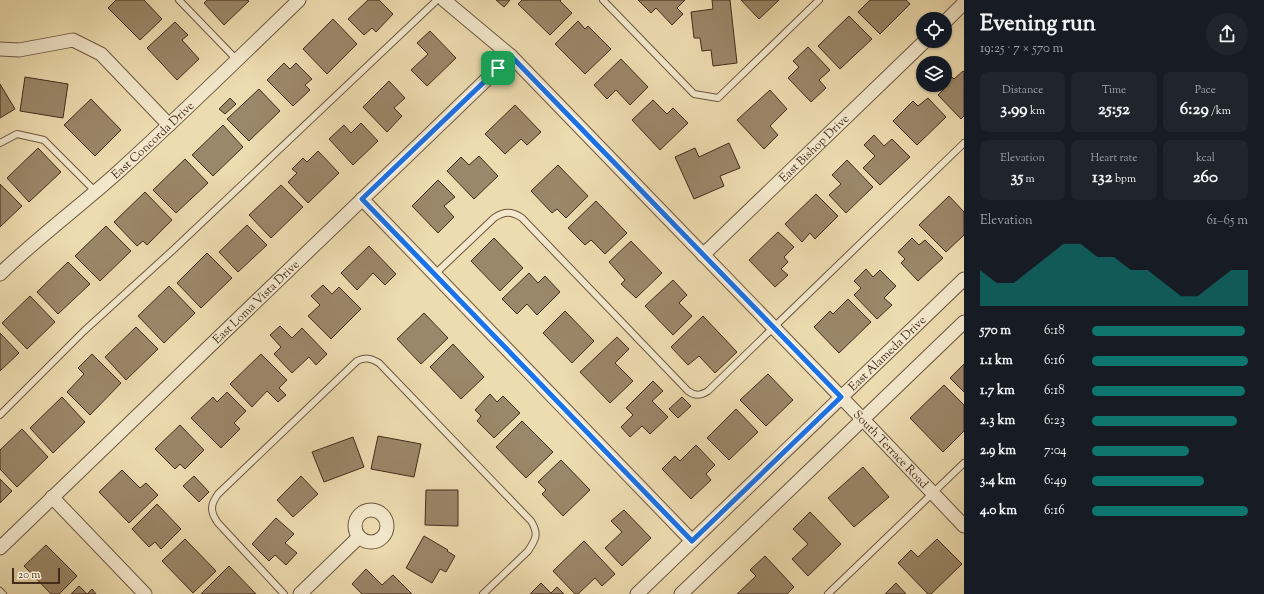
<!DOCTYPE html>
<html lang="en">
<head>
<meta charset="utf-8">
<style>
	body { margin:0; font-family:"Sorts Mill Goudy",serif; background:#20242c; color:#f1f3f6; height:100vh; display:flex; flex-direction:column; font-size:15px; white-space:nowrap }
	* { box-sizing:border-box; margin:0 }
	p { font-size:13px; color:#9ea1a6 }
	.icon { flex:none; width:22px; height:22px; fill:none; stroke:currentColor; stroke-width:2; stroke-linecap:round; stroke-linejoin:round }
	.map { position:relative; flex:1; overflow:hidden }
	.details { display:flex; flex-direction:column; background:#171b24; width:300px }
	.details>* { flex:none }
	.buttons { position:absolute; left:916px; top:12px; display:grid; gap:8px }
	.buttons a { display:grid; place-items:center; width:36px; height:36px; border-radius:50%; background:#171b24; box-shadow:0 1px 3px #0004; font-size:20px }
	.scale { position:absolute; left:12px; bottom:10px; width:48px; box-sizing:border-box; padding-left:4px; border:2px solid #432b1c; border-top:0; font-size:11px; line-height:14px; white-space:nowrap; color:#432b1c; -webkit-text-stroke:3px #f3e8cc; paint-order:stroke }
	.pin { position:absolute; display:grid; place-items:center; width:34px; height:34px; color:#fff; margin:-17px; border-radius:8px; box-shadow:0 2px 6px #0006 }
	.round { display:grid; place-items:center; flex:none; width:42px; height:42px; border-radius:21px; background:#20242c }
	.head { display:flex; align-items:center; justify-content:space-between; height:68px; padding:0 16px }
	h1 { font-size:22px; font-weight:700; line-height:30px }
	.stats { display:grid; grid-template-columns:repeat(3,1fr); gap:6px; height:68px; padding:4px 16px }
	.stats div { display:grid; align-content:center; border-radius:8px; background:#20242c; text-align:center }
	.stats b { font-size:17px; font-weight:700 }
	.stats small { font-size:11px; font-weight:400 }
	.stats p { font-size:11px }
	.chart { height:112px; padding:8px 16px }
	.chart p { display:flex; justify-content:space-between }
	.chart svg { width:100%; height:72px; margin-top:4px; fill:#0f766e; opacity:.7 }
	ul { padding:0 16px; list-style:none; font-size:13px }
	li { display:grid; grid-template-columns:64px 48px 1fr; align-items:center; height:30px }
	li i { height:10px; border-radius:5px; background:#0f766e }
	main { display:flex; flex:1; min-height:0 }
	.map>svg:first-child { display:block }
	.building { fill:#9b8769; stroke:#432b1c }
	.lines { fill:none; stroke-linecap:round; stroke-linejoin:round }
	.lane-casing { stroke:#6e5741; stroke-width:8 }
	.street-casing { stroke:#6e5741; stroke-width:15 }
	.lane { stroke:#f3e8cc; stroke-width:6 }
	.street { stroke:#f3e8cc; stroke-width:13 }
	.route-casing { stroke:#fff; stroke-width:8 }
	.route { stroke:#1a73e8; stroke-width:5 }
	.labels { text-anchor:middle; stroke-width:3.5; stroke-linejoin:round; paint-order:stroke }
	.street-label { font-size:12px; fill:#432b1c; stroke:#f3e8cc }
</style>
</head>
<body>
<main>
<div class="map">
<svg width="964" height="594" viewBox="0 0 964 594">
	<rect width="100%" height="100%" fill="#eddcb0"/>
	<filter id="stains"><feTurbulence type="fractalNoise" baseFrequency=".005" numOctaves="4"/><feColorMatrix values="0 0 0 0 .2 0 0 0 0 .09 0 0 0 0 .02 0 0 0 .5 -.17"/></filter>
	<radialGradient id="worn" r=".72"><stop offset=".6" stop-color="#630" stop-opacity="0"/><stop offset="1" stop-color="#630" stop-opacity=".3"/></radialGradient>
	<g class="building">
		<path d="M116 0H144L162 19 140 40 108 8Z"/>
		<path d="M207 0H247L249 1 224 25 204 3Z"/>
		<path d="M368 0H379L393 14 376 32 372 28 364 35 348 19Z"/>
		<path d="M496 0H510L504 7Z"/>
		<path d="M522 0H561L560 1 572 13 550 35 518 4Z"/>
		<path d="M638 0H685L677 8 683 14 672 25 656 8 651 13Z"/>
		<path d="M712 0H730L737 63 713 66 711 50 702 51 700 38H694L691 12 713 9Z"/>
		<path d="M741 0H779L759 19Z"/>
		<path d="M870 0H906L910 4 880 34 858 12Z"/>
		<path d="M849 16 872 39 840 69 818 46Z"/>
		<path d="M333 19 357 44 327 74 303 49Z"/>
		<path d="M578 21 585 29 588 26 611 49 585 74 555 44Z"/>
		<path d="M175 22 188 35 182 40 199 59 177 80 147 48Z"/>
		<path d="M430 31 456 58 427 86 411 70 428 54 417 43Z"/>
		<path d="M808 47 830 70 819 80 826 88 811 102 788 78 799 67 793 61Z"/>
		<path d="M621 59 648 87 630 105 616 90 607 99 594 85Z"/>
		<path d="M284 63 290 69 296 63 312 79 305 85 310 90 293 106 267 80Z"/>
		<path d="M945 70 954 79 963 71 964 72V116L961 119 938 95 947 86 945 84Z"/>
		<path d="M25 77 68 84 63 118 20 111Z"/>
		<path d="M389 81 405 98 394 108 402 116 387 132 363 107Z"/>
		<path d="M0 84 15 109 0 118Z"/>
		<path d="M259 89 280 111 249 141 227 119Z"/>
		<path d="M770 90 787 109 770 126 778 135 764 149 737 120Z"/>
		<path d="M230 98 236 104 225 114 219 109Z"/>
		<path d="M928 98 946 117 917 145 893 121 913 101 918 106Z"/>
		<path d="M91 99 121 130 95 156 64 125Z"/>
		<path d="M653 100 667 114 673 108 688 123 660 150 632 120Z"/>
		<path d="M515 105 541 132 527 145 521 139 505 154 485 134Z"/>
		<path d="M361 123 378 141 353 165 329 139 344 125 351 133Z"/>
		<path d="M223 125 243 147 213 176 192 155Z"/>
		<path d="M874 135 884 146 892 139 910 157 880 185 863 168 875 156 864 145Z"/>
		<path d="M729 143 740 168 720 176 724 186 694 199 675 157 695 148 699 157Z"/>
		<path d="M38 148 61 172 29 202 7 178Z"/>
		<path d="M318 151 339 173 308 203 288 182 297 173 292 169 303 158 307 162Z"/>
		<path d="M479 156 498 176 474 199 447 171 461 157 469 165Z"/>
		<path d="M185 159 208 183 176 213 153 190Z"/>
		<path d="M847 160 873 187 846 213 829 195 841 184 832 175Z"/>
		<path d="M558 165 588 196 566 218 557 209 552 213 531 191Z"/>
		<path d="M438 180 455 197 444 206 454 217 438 233 412 206Z"/>
		<path d="M0 184 22 206 0 227Z"/>
		<path d="M281 185 303 207 271 238 249 215Z"/>
		<path d="M145 192 172 220 147 245 143 241 137 246 114 222Z"/>
		<path d="M816 194 838 216 815 239 810 233 802 242 785 224Z"/>
		<path d="M949 196 964 212V235L946 252 919 225Z"/>
		<path d="M596 201 627 233 605 254 591 240 585 245 568 228Z"/>
		<path d="M247 225 267 245 238 272 219 252Z"/>
		<path d="M106 226 131 251 100 281 75 256Z"/>
		<path d="M778 232 794 247 784 257 788 262 781 269 788 275 775 287 749 260Z"/>
		<path d="M494 238 523 268 500 291 471 261Z"/>
		<path d="M912 238 919 245 925 240 943 258 918 281 901 263 905 259 898 252Z"/>
		<path d="M631 241 662 273 636 298 621 284 625 280 609 262Z"/>
		<path d="M369 246 396 274 385 285 373 273 357 290 341 273Z"/>
		<path d="M207 253 232 278 201 308 177 283Z"/>
		<path d="M68 262 90 284 58 314 37 292Z"/>
		<path d="M866 269 873 277 880 270 896 286 884 298 892 305 877 319 854 295 861 288 854 281Z"/>
		<path d="M529 273 538 283 545 276 560 292 537 315 527 304 517 314 502 299Z"/>
		<path d="M673 280 687 295 679 303 692 316 673 335 645 306Z"/>
		<path d="M323 285 332 294 339 287 361 309 331 339 308 316 320 305 311 296Z"/>
		<path d="M169 286 195 313 164 343 138 316Z"/>
		<path d="M30 296 55 322 27 349 2 323Z"/>
		<path d="M848 299 871 322 839 353 814 327 830 311 833 314Z"/>
		<path d="M565 311 594 341 572 363 543 333Z"/>
		<path d="M424 313 448 338 421 364 397 339Z"/>
		<path d="M703 316 737 352 715 373 699 356 688 365 671 347Z"/>
		<path d="M280 326 292 338 302 328 327 354 316 365 309 357 292 373 274 354 281 347 270 335Z"/>
		<path d="M136 327 158 349 126 380 105 357Z"/>
		<path d="M0 333 19 353 0 371Z"/>
		<path d="M617 337 629 349 615 363 633 381 610 403 580 372Z"/>
		<path d="M453 344 484 377 461 399 430 367Z"/>
		<path d="M92 354 121 383 90 415 67 392 84 374 78 368Z"/>
		<path d="M261 354 287 380 279 388 286 395 278 402 267 391 252 407 230 384Z"/>
		<path d="M964 364V392L950 378Z"/>
		<path d="M768 374 793 400 766 426 740 400Z"/>
		<path d="M653 381 663 391 652 401 668 417 650 434 642 426 630 437 621 427 633 415 626 408Z"/>
		<path d="M944 385 964 405V431L943 452 910 418Z"/>
		<path d="M227 392 246 411 234 423 240 429 221 448 191 418 213 397 217 402Z"/>
		<path d="M490 394 497 402 503 396 520 413 494 438 477 421 481 416 475 410Z"/>
		<path d="M62 397 85 422 53 453 30 428Z"/>
		<path d="M682 397 691 406 678 418 669 409Z"/>
		<path d="M736 409 758 432 729 460 707 438Z"/>
		<path d="M522 421 553 452 526 478 496 447Z"/>
		<path d="M180 425 204 450 185 469 180 464 175 469 155 449Z"/>
		<path d="M22 429 48 457 17 487 0 469V450Z"/>
		<path d="M378 436 421 444 414 477 371 469Z"/>
		<path d="M353 437 364 467 324 482 312 452Z"/>
		<path d="M696 445 715 465 706 474 711 480 691 499 662 469 675 456 680 461Z"/>
		<path d="M561 460 590 490 563 516 542 494 546 490 538 482Z"/>
		<path d="M863 467 889 497 854 527 828 498Z"/>
		<path d="M122 470 140 488 146 483 158 495 129 523 99 492Z"/>
		<path d="M194 476 209 492 199 502 183 486Z"/>
		<path d="M301 476 318 494 293 517 277 500Z"/>
		<path d="M0 479 12 491 0 503Z"/>
		<path d="M426 490H458V526L425 525Z"/>
		<path d="M157 504 181 529 161 549 155 542 149 547 132 529Z"/>
		<path d="M624 510 651 538 622 566 605 548 622 532 611 521Z"/>
		<path d="M810 512 841 544 808 576 792 559 808 544 793 529Z"/>
		<path d="M276 518 294 534 285 543 297 553 286 565 275 555 269 561 252 544Z"/>
		<path d="M424 536 448 550 447 551 455 556 446 572 440 569 432 583 406 568Z"/>
		<path d="M185 539 216 571 193 593 162 561Z"/>
		<path d="M937 539 962 564 931 594H928L898 563 911 550 918 557Z"/>
		<path d="M584 541 615 574 602 586 595 578 578 594H575L553 571Z"/>
		<path d="M46 545 77 576 59 594H51L24 566Z"/>
		<path d="M765 556 794 587 787 594H737L756 576 750 570Z"/>
		<path d="M229 566 256 594H201Z"/>
		<path d="M366 569 382 585 393 575 412 594H362L352 584Z"/>
		<path d="M541 583 551 593 557 587 564 594H530Z"/>
		<path d="M896 583 906 594H885Z"/>
		<path d="M79 586 87 594 92 589 96 594H71Z"/>
	</g>
	<g class="lines">
		<g class="lane-casing">
			<g id="lane">
				<path d="M179 0 237 60"/>
				<path d="M603 0 694 94 718 98 819 0"/>
				<path d="M0 143 17 134 44 140 95 191"/>
				<path d="M435 274 494 218C504 211 512 211 522 218L688 391C695 396 700 396 708 391L964 143"/>
				<path d="M0 415 84 331 173 250 437 0"/>
				<path d="M0 591 3 594"/>
				<path d="M284 594 218 523C210 512 210 505 218 494L357 361C365 357 371 358 379 363L531 521C539 534 536 539 528 551L483 594"/>
				<path d="M828 594 964 463"/>
			</g>
		</g>
		<g class="street-casing">
			<g id="street">
				<path id="s1" d="M444 0 511 56 872 429 964 526"/>
				<path d="M945 22 964 3"/>
				<path d="M0 49 19 50 73 40 101 54 169 125"/>
				<path d="M362 199 692 541"/>
				<path id="s2" d="M703 255 925 41"/>
				<path id="s3" d="M0 274C37 238 79 207 117 173 179 117 239 58 299 0"/>
				<path d="M52 497 145 594"/>
				<circle cx="371" cy="526" r="16"/>
				<path id="s4" d="M0 548 511 56"/>
				<path d="M300 594 359 537"/>
				<path id="s5" d="M637 594 964 279"/>
				<path d="M681 594 964 322"/>
			</g>
		</g>
		<use href="#lane" class="lane"/>
		<use href="#street" class="street"/>
	</g>
	<g class="lines">
		<g class="route-casing">
			<path id="route" d="M511 56 841 397 692 541 362 199Z"/>
		</g>
		<use href="#route" class="route"/>
	</g>
	<g class="labels">
		<g class="street-label">
			<text dy="4" stroke="none"><textPath href="#s3" startOffset="203">East Concorda Drive</textPath></text>
			<text dy="4" stroke="none"><textPath href="#s2" startOffset="154">East Bishop Drive</textPath></text>
			<text dy="4" stroke="none"><textPath href="#s4" startOffset="355">East Loma Vista Drive</textPath></text>
			<text dy="4" stroke="none"><textPath href="#s5" startOffset="347">East Alameda Drive</textPath></text>
			<text dy="4" stroke="none"><textPath href="#s1" startOffset="634">South Terrace Road</textPath></text>
		</g>
	</g>
	<rect width="100%" height="100%" filter="url(#stains)"/>
	<rect width="100%" height="100%" fill="url(#worn)"/>
</svg>
<div class="buttons">
<a><svg class="icon" aria-label="locate" viewBox="0 0 24 24"><circle cx="12" cy="12" r="6"/><path d="M12 2v4M12 18v4M2 12h4M18 12h4"/></svg></a>
<a><svg class="icon" aria-label="layers" viewBox="0 0 24 24"><path d="M12 4l9 5-9 5-9-5zM3 14l9 5 9-5"/></svg></a>
</div>
<div class="scale">20 m</div>
<div class="pin" style="left:498px;top:68px;background:#1e9e55"><svg class="icon" aria-label="arrive" viewBox="0 0 24 24"><path d="M6 21V4h12l-3 4 3 4H6"/></svg></div>
</div>
<section class="details">
<div class="head"><div><h1>Evening run</h1><p>19:25 · 7 × 570 m</p></div><a class="round"><svg class="icon" aria-label="share" viewBox="0 0 24 24"><path d="M12 15V3M7 8l5-5 5 5M5 13v7h14v-7"/></svg></a></div>
<div class="stats">
<div><p>Distance</p><b>3.99<small> km</small></b></div>
<div><p>Time</p><b>25:52</b></div>
<div><p>Pace</p><b>6:29<small> /km</small></b></div>
</div>
<div class="stats">
<div><p>Elevation</p><b>35<small> m</small></b></div>
<div><p>Heart rate</p><b>132<small> bpm</small></b></div>
<div><p>kcal</p><b>260</b></div>
</div>
<div class="chart"><p><span>Elevation</span>61–65 m</p>
<svg viewBox="0 0 160 44" preserveAspectRatio="none"><path d="M0 44V22L10 30L20 30L30 22L40 14L50 6L60 6L70 14L80 14L90 22L100 22L110 30L120 38L130 38L140 30L150 22L160 22V44z"/></svg>
</div>
<ul>
<li><b>570 m</b>6:18<i style="width:98%"></i></li>
<li><b>1.1 km</b>6:16<i style="width:100%"></i></li>
<li><b>1.7 km</b>6:18<i style="width:98%"></i></li>
<li><b>2.3 km</b>6:23<i style="width:93%"></i></li>
<li><b>2.9 km</b>7:04<i style="width:62%"></i></li>
<li><b>3.4 km</b>6:49<i style="width:72%"></i></li>
<li><b>4.0 km</b>6:16<i style="width:100%"></i></li>
</ul>
</section>
</main>
</body>
</html>
